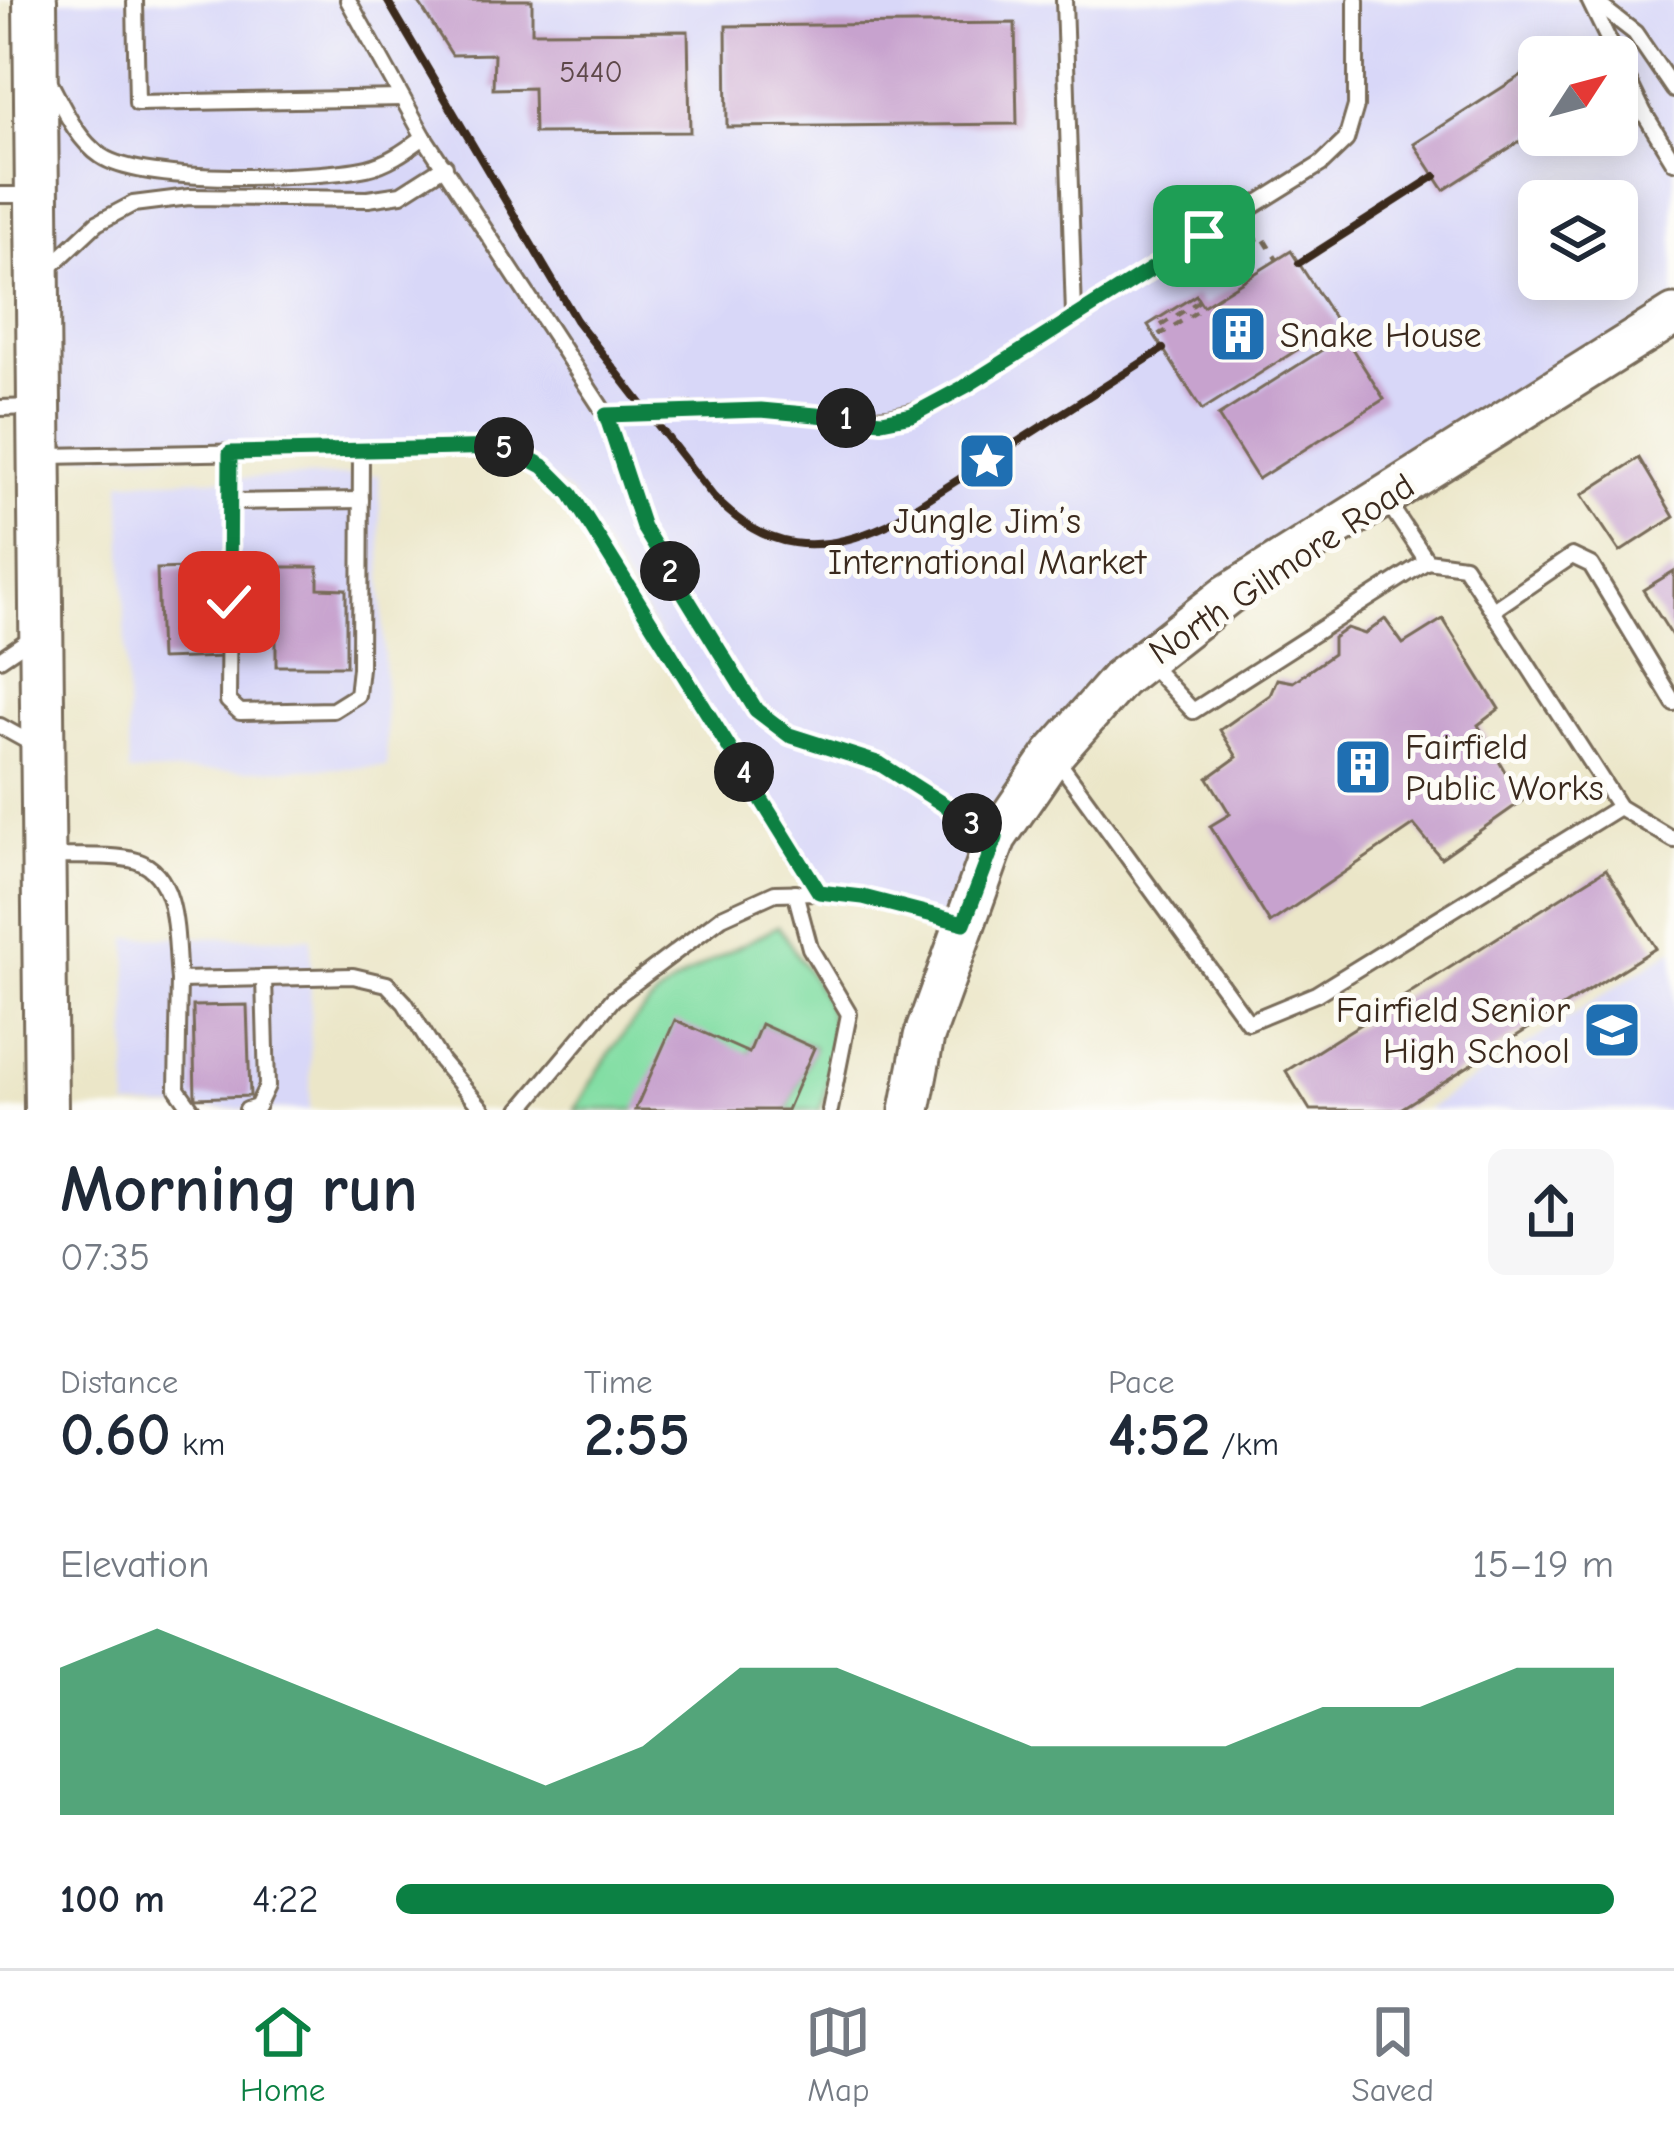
<!DOCTYPE html>
<html lang="en">
<head>
<meta charset="utf-8">
<style>
	body { margin:0; font-family:"Comic Neue",sans-serif; background:#f6f6f7; color:#1f2937; height:100vh; display:flex; flex-direction:column; font-size:45px; white-space:nowrap }
	* { box-sizing:border-box; margin:0 }
	p { font-size:39px; color:#747a83 }
	.icon { flex:none; width:66px; height:66px; fill:none; stroke:currentColor; stroke-width:2; stroke-linecap:round; stroke-linejoin:round }
	.map { position:relative; height:1110px; overflow:hidden }
	.sheet { display:flex; flex-direction:column; background:#fff; flex:1 }
	.sheet>* { flex:none }
	.needle { width:78px; rotate:54deg }
	.fabs { position:absolute; left:1518px; top:36px; display:grid; gap:24px }
	.fabs a { display:grid; place-items:center; width:120px; height:120px; border-radius:18px; background:#fff; box-shadow:0 6px 30px #0003; font-size:60px }
	.pin { position:absolute; display:grid; place-items:center; width:102px; height:102px; color:#fff; margin:-51px; border-radius:24px; box-shadow:0 6px 18px #0006 }
	.km { position:absolute; width:60px; height:60px; margin:-30px; border-radius:50%; background:#222; color:#fff; font-size:33px; line-height:60px; text-align:center }
	.round { display:grid; place-items:center; flex:none; width:126px; height:126px; border-radius:18px; background:#f6f6f7 }
	.head { display:flex; align-items:center; justify-content:space-between; height:204px; padding:0 60px }
	h1 { font-size:66px; font-weight:700; line-height:90px }
	.metrics { display:grid; grid-template-columns:repeat(3,1fr); gap:18px; height:204px; padding:12px 60px }
	.metrics div { display:grid; align-content:center }
	.metrics b { font-size:60px; font-weight:700 }
	.metrics small { font-size:33px; font-weight:400 }
	.metrics p { font-size:33px }
	.chart { height:336px; padding:24px 60px }
	.chart p { display:flex; justify-content:space-between }
	.chart svg { width:100%; height:216px; margin-top:12px; fill:#0b8043; opacity:.7 }
	ul { padding:0 60px; list-style:none; font-size:39px }
	li { display:grid; grid-template-columns:192px 144px 1fr; align-items:center; height:90px }
	li i { height:30px; border-radius:15px; background:#0b8043 }
	.menu { display:flex; justify-content:space-around; align-items:center; height:168px; border-top:3px solid #e0e1e3; background:#fff; font-size:33px; color:#747a83 }
	.menu a { display:grid; justify-items:center; gap:6px }
	.menu .selected { color:#0b8043 }
	.map>svg:first-child { display:block }
	.built { fill:#d8d7f8; fill-rule:evenodd }
	.green { fill:#83dea4; stroke:#5f8461; stroke-width:3 }
	.building { fill:#c7a2ce }
	.lines { fill:none; stroke-linecap:round; stroke-linejoin:round }
	.lane-casing { stroke:#796c5a; stroke-width:20 }
	.secondary-casing { stroke:#796c5a; stroke-width:45 }
	.primary-casing { stroke:#796c5a; stroke-width:48 }
	.path { stroke:#796c5a; stroke-width:4.5; stroke-dasharray:9 9; stroke-linecap:butt }
	.lane { stroke:#fff; stroke-width:14 }
	.secondary { stroke:#fff; stroke-width:39 }
	.primary { stroke:#fff; stroke-width:42 }
	.rail { stroke:#3b2a1e; stroke-width:8 }
	.route-casing { stroke:#fff; stroke-width:24 }
	.route { stroke:#0b8043; stroke-width:15 }
	.labels { text-anchor:middle; stroke-width:10; stroke-linejoin:round; paint-order:stroke }
	.number-label { font-size:30px; fill:#5e484a }
	.poi-label { font-size:36px; fill:#3b2a1e; stroke:#fdfcf7; text-anchor:start }
	.street-label { font-size:36px; fill:#3b2a1e; stroke:#fdfcf7 }
</style>
</head>
<body>
<div class="map">
<svg width="1674" height="1110" viewBox="0 0 1674 1110">
	<rect width="100%" height="100%" fill="#fdfcf7"/>
	<filter id="ink" filterUnits="userSpaceOnUse"><feTurbulence type="fractalNoise" baseFrequency=".00833" numOctaves="2"/><feDisplacementMap in="SourceGraphic" scale="24" xChannelSelector="R" yChannelSelector="G"/><feConvolveMatrix kernelMatrix="1 2 1 2 8 2 1 2 1" color-interpolation-filters="sRGB"/></filter>
	<filter id="wash" filterUnits="userSpaceOnUse"><feTurbulence type="fractalNoise" baseFrequency=".004" numOctaves="4" result="noise"/><feDisplacementMap in="SourceGraphic" scale="48" xChannelSelector="R" yChannelSelector="G"/><feGaussianBlur stdDeviation="2.7" result="paint"/><feColorMatrix in="noise" values="0 0 0 0 0 0 0 0 0 0 0 0 0 0 0 0 0 1.4 0 .05"/><feComposite in="paint" operator="in"/></filter>
	<g filter="url(#wash)">
		<rect width="100%" height="100%" fill="#ebe6c8"/>
		<g class="built">
			<path d="M35 0H1674V315L1120 679 964 923 819 892 571 494 507 447 40 456ZM1539 57H1617V135H1539ZM1539 201H1617V279H1539Z"/>
			<path d="M379 475 387 767 129 773 121 481Z"/>
			<path d="M128 937 311 938 310 1110 127 1107Z"/>
			<path d="M1674 949V1110H1426Z"/>
		</g>
		<path class="green" d="M778 926C830 1006 848 1013 820 1110H787L814 1047 762 1025 749 1053 635 1110H575C597 1071 624 1027 657 997 692 967 738 948 778 926Z"/>
		<g id="blocks">
			<g class="building">
				<path d="M417 0H532V32L688 31 690 132 534 133 533 88 493 89 494 54 452 55Z"/>
				<path d="M1015 23 1017 124 727 127 726 26Z"/>
				<path d="M1539 64V129L1444 190 1414 144Z"/>
				<path d="M1291 251 1338 324 1202 410 1148 325 1196 295 1203 306Z"/>
				<path d="M1344 336 1384 399 1258 479 1218 416Z"/>
				<path d="M1639 458 1674 517 1620 552 1582 495Z"/>
				<path d="M221 567 223 657 160 659 157 569Z"/>
				<path d="M276 567H318V588L346 589V666H276Z"/>
				<path d="M1674 571V639L1643 590Z"/>
				<path d="M1385 619 1403 644 1443 619 1499 709 1478 725 1522 801 1441 858 1414 825 1270 923 1210 826 1230 814 1208 778 1237 757 1220 730 1270 695 1277 679 1293 682 1333 654V638L1347 628 1365 634Z"/>
				<path d="M1606 869 1656 948 1399 1110H1310L1286 1071Z"/>
				<path d="M247 1005 250 1096 195 1098 193 1006Z"/>
				<path d="M675 1020 749 1053 761 1024 814 1048 787 1110H635Z"/>
			</g>
		</g>
	</g>
	<g filter="url(#ink)">
		<use href="#blocks" fill-opacity="0" stroke="#796c5a" stroke-width="3"/>
		<g class="lines">
			<g class="lane-casing">
				<g id="lane">
					<path d="M135 0 137 103 402 98"/>
					<path d="M348 0 424 137 606 415 643 527 756 709 789 735 880 764 993 836"/>
					<path d="M1064 0 1074 315"/>
					<path d="M1589 0 1644 113 1674 162"/>
					<path d="M1594 1 1635 33 1674 90"/>
					<path d="M49 81C63 107 76 139 101 156 144 185 316 179 367 168 389 163 406 150 424 137"/>
					<path d="M0 195H31"/>
					<path d="M47 270 97 223 133 204 189 197 368 199 401 194 445 166"/>
					<path d="M0 408 35 407"/>
					<path d="M606 415C655 413 706 410 755 410 823 410 873 433 939 402L1321 164 1346 140 1356 106V0"/>
					<path d="M230 453 228 701 240 712 333 710 357 695 360 668 361 450"/>
					<path d="M47 456 507 447 543 466 571 494 819 892"/>
					<path d="M1387 501 1427 561 1464 566 1619 807 1674 840"/>
					<path d="M230 502 361 500"/>
					<path d="M1493 610 1572 556 1591 565 1674 703"/>
					<path d="M0 659 31 638"/>
					<path d="M1149 664 1193 711 1427 561"/>
					<path d="M0 726 38 747"/>
					<path d="M1055 757 1248 1022 1316 994 1619 807"/>
					<path d="M51 856C74 857 116 854 137 861 181 876 175 943 179 980L353 976 387 984 405 1003 441 1061 483 1110"/>
					<path d="M795 892 810 948 849 1014 830 1110"/>
					<path d="M179 980 177 1089 192 1110"/>
					<path d="M247 1110 257 1107 267 1086 264 978"/>
					<path d="M520 1110 613 999 722 917 775 893 819 892 863 897 959 922"/>
				</g>
			</g>
			<g class="secondary-casing">
				<path id="secondary" d="M910 1110 924 1037 996 838 1053 755 1120 679 1227 595 1674 315"/>
			</g>
			<g class="primary-casing">
				<path id="primary" d="M35 0 46 1110"/>
			</g>
			<g class="path">
				<path d="M1251 243 1262 236 1277 260"/>
				<path d="M1199 301 1157 328 1161 334 1198 311 1202 316"/>
			</g>
			<use href="#lane" class="lane"/>
			<use href="#secondary" class="secondary"/>
			<use href="#primary" class="primary"/>
			<g class="rail">
				<path d="M387 0 576 320 713 496C765 552 819 556 887 525L1163 349"/>
				<path d="M1299 263 1435 176"/>
			</g>
		</g>
	</g>
	<g class="lines" filter="url(#ink)">
		<g class="route-casing">
			<path id="route" d="M229 602 230 453 507 447 543 466 571 494 819 892 863 897 964 923 996 838 880 764 789 735 756 710 643 527 606 415 761 410 882 421 912 415 966 386 1204 236"/>
		</g>
		<use href="#route" class="route"/>
	</g>
	<defs>
		<g id="building-square" transform="scale(3)"><rect x="-9" y="-9" width="18" height="18" rx="4" fill="#1f6fb2" stroke="#fdfcf7"/><path d="M-4-6H4V6H1V3H-1V6H-4ZM-2.5-4.3h1.7v1.8h-1.7ZM.8-4.3h1.7v1.8H.8ZM-2.5-1h1.7V.8h-1.7ZM.8-1h1.7V.8H.8Z" fill="#fff"/></g>
		<g id="sight-square" transform="scale(3)"><rect x="-9" y="-9" width="18" height="18" rx="4" fill="#1f6fb2" stroke="#fdfcf7"/><path d="M0-6L1.8-2.2L6-1.7L2.9 1.2L3.7 5.4L0 3.3L-3.7 5.4L-2.9 1.2L-6-1.7L-1.8-2.2Z" fill="#fff"/></g>
		<g id="school-square" transform="scale(3)"><rect x="-9" y="-9" width="18" height="18" rx="4" fill="#1f6fb2" stroke="#fdfcf7"/><path d="M0-5L7-2L0 1L-7-2ZM-4 1L0 2.5L4 1V4Q0 6-4 4Z" fill="#fff"/></g>
	</defs>
	<g fill-rule="evenodd">
		<use href="#building-square" x="1238" y="334"/>
		<use href="#sight-square" x="987" y="461"/>
		<use href="#building-square" x="1363" y="767"/>
		<use href="#school-square" x="1612" y="1030"/>
	</g>
	<g class="labels">
		<g class="number-label">
			<text x="591" y="82">5440</text>
		</g>
		<g class="poi-label">
			<text x="1280" y="347">Snake House</text>
			<text x="987" y="533" text-anchor="middle">Jungle Jim’s<tspan x="987" dy="41">International Market</tspan></text>
			<text x="1405" y="759">Fairfield<tspan x="1405" dy="41">Public Works</tspan></text>
			<text x="1570" y="1022" text-anchor="end">Fairfield Senior<tspan x="1570" dy="41">High School</tspan></text>
		</g>
		<g class="street-label">
			<text transform="translate(1281 568) rotate(-34)" y="13">North Gilmore Road</text>
		</g>
	</g>
</svg>
<div class="fabs">
<a><svg class="needle" viewBox="-14 -14 28 28"><path d="M0-13l5 13h-10z" fill="#e53935"/><path d="M0 13l5-13h-10z" fill="#747a83"/></svg></a>
<a><svg class="icon" aria-label="layers" viewBox="0 0 24 24"><path d="M12 4l9 5-9 5-9-5zM3 14l9 5 9-5"/></svg></a>
</div>
<div class="pin" style="left:1204px;top:236px;background:#1e9e55"><svg class="icon" aria-label="arrive" viewBox="0 0 24 24"><path d="M6 21V4h12l-3 4 3 4H6"/></svg></div>
<div class="pin" style="left:229px;top:602px;background:#d93025"><svg class="icon" aria-label="check" viewBox="0 0 24 24"><path d="M5 12l5 5 9-10"/></svg></div>
<b class="km" style="left:846px;top:418px">1</b>
<b class="km" style="left:670px;top:571px">2</b>
<b class="km" style="left:972px;top:823px">3</b>
<b class="km" style="left:744px;top:772px">4</b>
<b class="km" style="left:504px;top:447px">5</b>
</div>
<section class="sheet">
<div class="head"><div><h1>Morning run</h1><p>07:35</p></div><a class="round"><svg class="icon" aria-label="share" viewBox="0 0 24 24"><path d="M12 15V3M7 8l5-5 5 5M5 13v7h14v-7"/></svg></a></div>
<div class="metrics">
<div><p>Distance</p><b>0.60<small> km</small></b></div>
<div><p>Time</p><b>2:55</b></div>
<div><p>Pace</p><b>4:52<small> /km</small></b></div>
</div>
<div class="chart"><p><span>Elevation</span>15–19 m</p>
<svg viewBox="0 0 160 44" preserveAspectRatio="none"><path d="M0 44V14L10 6L20 14L30 22L40 30L50 38L60 30L70 14L80 14L90 22L100 30L110 30L120 30L130 22L140 22L150 14L160 14V44z"/></svg>
</div>
<ul>
<li><b>100 m</b>4:22<i style="width:100%"></i></li>
</ul>
</section>
<nav class="menu">
<a class="selected"><svg class="icon" aria-label="home" viewBox="0 0 24 24"><path d="M3 11l9-7 9 7M6 9v11h12V9"/></svg>Home</a>
<a><svg class="icon" aria-label="map" viewBox="0 0 24 24"><path d="M3 6l6-2 6 2 6-2v14l-6 2-6-2-6 2zM9 4v14M15 6v14"/></svg>Map</a>
<a><svg class="icon" aria-label="saved" viewBox="0 0 24 24"><path d="M7 4h10v16l-5-4-5 4z"/></svg>Saved</a>
</nav>
</body>
</html>
